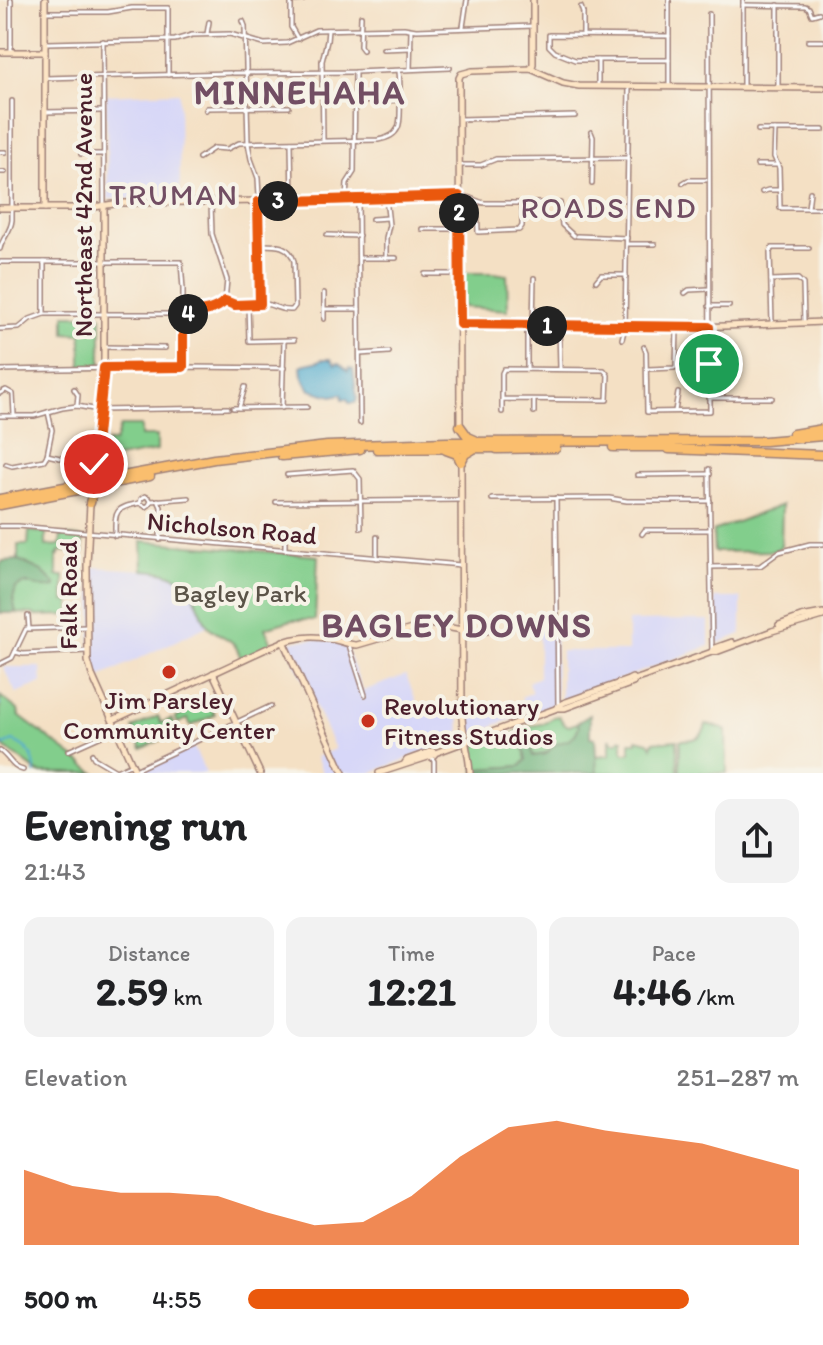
<!DOCTYPE html>
<html lang="en">
<head>
<meta charset="utf-8">
<style>
	body { margin:0; font-family:Itim,sans-serif; background:#f2f2f2; color:#202124; height:100vh; display:flex; flex-direction:column; font-size:30px; white-space:nowrap }
	* { box-sizing:border-box; margin:0 }
	p { font-size:26px; color:#757577 }
	.icon { flex:none; width:44px; height:44px; fill:none; stroke:currentColor; stroke-width:2; stroke-linecap:round; stroke-linejoin:round }
	.map { position:relative; height:773px; overflow:hidden }
	.panel { display:flex; flex-direction:column; background:#fff; flex:1 }
	.panel>* { flex:none }
	.pin { position:absolute; display:grid; place-items:center; width:68px; height:68px; color:#fff; margin:-34px; border:4px solid #fff; border-radius:50%; box-shadow:0 2px 8px #0007 }
	.km { position:absolute; width:40px; height:40px; margin:-20px; border-radius:50%; background:#222; color:#fff; font-size:22px; line-height:40px; text-align:center }
	.round { display:grid; place-items:center; flex:none; width:84px; height:84px; border-radius:16px; background:#f2f2f2 }
	.summary { display:flex; align-items:center; justify-content:space-between; height:136px; padding:0 24px }
	h1 { font-size:44px; font-weight:700; line-height:60px }
	.figures { display:grid; grid-template-columns:repeat(3,1fr); gap:12px; height:136px; padding:8px 24px }
	.figures div { display:grid; align-content:center; border-radius:16px; background:#f2f2f2; text-align:center }
	.figures b { font-size:40px; font-weight:700 }
	.figures small { font-size:22px; font-weight:400 }
	.figures p { font-size:22px }
	.chart { height:224px; padding:16px 24px }
	.chart p { display:flex; justify-content:space-between }
	.chart svg { width:100%; height:144px; margin-top:8px; fill:#ea580c; opacity:.7 }
	ul { padding:0 24px; list-style:none; font-size:26px }
	li { display:grid; grid-template-columns:128px 96px 1fr; align-items:center; height:60px }
	li i { height:20px; border-radius:10px; background:#ea580c }
	.map>svg:first-child { display:block }
	.built { fill:#d7d7f8 }
	.green { fill:#82ce8c; stroke:#66765c; stroke-width:2 }
	.forest { fill:#69b178; stroke:#5a6852; stroke-width:2 }
	.water { fill:#52accf; stroke:#4e667d; stroke-width:2 }
	.lines { fill:none; stroke-linecap:round; stroke-linejoin:round }
	.stream { stroke:#52accf; stroke-width:2 }
	.street-casing { stroke:#9f8078; stroke-width:6 }
	.secondary-casing { stroke:#9f8078; stroke-width:8 }
	.highway-casing { stroke:#9f8078; stroke-width:11 }
	.street { stroke:#fff; stroke-width:3 }
	.secondary { stroke:#fde5c5; stroke-width:5 }
	.highway { stroke:#fabe6e; stroke-width:8 }
	.route-casing { stroke:#fff; stroke-width:16 }
	.route { stroke:#ea580c; stroke-width:10 }
	.poi-dot { fill:#c8321e; stroke:#f7f3e8; stroke-width:3 }
	.labels { text-anchor:middle; stroke-width:8; stroke-linejoin:round; paint-order:stroke }
	.street-label { font-size:26px; fill:#4a1f2b; stroke:#f7f3e8 }
	.park-label { font-size:26px; fill:#5b5448; stroke:#f7f3e8 }
	.poi-label { font-size:26px; fill:#4a1f2b; stroke:#f7f3e8 }
	.quarter-label { font-size:30px; letter-spacing:2px; fill:#724e63; stroke:#f7f3e8 }
	.district-label { font-size:34px; font-weight:bold; letter-spacing:2px; fill:#724e63; stroke:#f7f3e8 }
</style>
</head>
<body>
<div class="map">
<svg width="823" height="773" viewBox="0 0 823 773">
	<rect width="100%" height="100%" fill="#f7f3e8"/>
	<filter id="ink" filterUnits="userSpaceOnUse"><feTurbulence type="fractalNoise" baseFrequency=".0125" numOctaves="2"/><feDisplacementMap in="SourceGraphic" scale="16" xChannelSelector="R" yChannelSelector="G"/><feConvolveMatrix kernelMatrix="1 2 1 2 8 2 1 2 1" color-interpolation-filters="sRGB"/></filter>
	<filter id="wash" filterUnits="userSpaceOnUse"><feTurbulence type="fractalNoise" baseFrequency=".006" numOctaves="4" result="noise"/><feDisplacementMap in="SourceGraphic" scale="32" xChannelSelector="R" yChannelSelector="G"/><feGaussianBlur stdDeviation="1.8" result="paint"/><feColorMatrix in="noise" values="0 0 0 0 0 0 0 0 0 0 0 0 0 0 0 0 0 1.4 0 .05"/><feComposite in="paint" operator="in"/></filter>
	<g filter="url(#wash)">
		<rect width="100%" height="100%" fill="#f4e0c4"/>
		<g class="built">
			<path d="M179 92 180 198 108 199 106 95Z"/>
			<path d="M91 567 161 571 177 577 191 589 207 626 98 678 91 656 90 636 93 629Z"/>
			<path d="M715 598H741V634L719 643 715 640Z"/>
			<path d="M709 620V646L564 700 561 699V651H628V621Z"/>
			<path d="M532 627H555L556 703 554 705 527 715 521 697 532 693 528 682 539 677V638H532Z"/>
			<path d="M316 639 337 643 346 647 363 691 406 675 419 709H459L460 738 370 773H323L316 757 335 749 287 644 294 641Z"/>
			<path d="M3 667H41L42 683 16 693Z"/>
			<path d="M512 700 517 717 471 734 469 732 467 708 493 707Z"/>
			<path d="M193 746 206 773H139L138 771Z"/>
		</g>
		<g class="green">
			<path d="M463 273H494L507 275 508 310 463 307Z"/>
			<path d="M65 315H101V363L98 366 81 367V334L65 333Z"/>
			<path d="M120 426H141V436H157V451L112 459 107 455V442H115Z"/>
			<path d="M782 505 781 547 773 551 714 552 713 531Z"/>
			<path d="M29 531 46 533V546L60 545 61 535 79 537 83 539V553L59 551V555H57V576H64V601L70 602V615L35 616 34 614 16 613 13 599 16 587 25 583 45 588 28 564 18 560V545H28Z"/>
			<path d="M142 541 318 556 315 620H292L265 628 272 644 241 659C234 636 226 641 210 628 205 624 203 617 201 611 187 579 179 572 143 570Z"/>
			<path d="M205 695 215 715 191 726 188 719 178 723 175 718 185 713 182 705Z"/>
			<path d="M0 696 18 710 19 716 95 773H39L0 744Z"/>
			<path d="M158 716 161 723 171 719 174 725 164 729 167 737 142 749 133 728Z"/>
			<path d="M559 716 564 724 569 726 577 723 579 726C577 731 577 735 572 739 568 741 563 742 559 744 549 750 545 755 533 756L530 748 531 743 526 760 521 766 481 769 475 773V747C484 739 495 742 506 738 512 735 517 730 523 728 535 723 544 727 553 717Z"/>
			<path d="M706 724 726 730 727 773H680V740C693 740 703 740 706 724Z"/>
			<path d="M610 739H612V742H619L620 739H623V753H630V742H637V739L649 742 652 747 653 742 677 740 678 773H597L595 756 610 755Z"/>
		</g>
		<g class="forest">
			<path d="M18 560 42 571 55 584V587L45 588 25 583 16 588 13 599 16 613H0V564L3 561Z"/>
			<path d="M590 715V737L595 738 597 773H477L481 769 521 766 526 760 523 744 530 741 533 756 546 754 554 745 571 739 576 733 579 726 577 723Z"/>
		</g>
		<path class="water" d="M322 359H331L335 364 339 363 348 371 349 368 353 369 357 399 355 403H350L347 399H343L342 394 332 396 310 390 302 376 301 366C307 362 316 364 322 359Z"/>
		<g class="lines">
			<g class="stream">
				<path d="M0 704V705"/>
				<path d="M0 742 4 745 13 741C29 747 35 757 35 773"/>
			</g>
		</g>
	</g>
	<g filter="url(#ink)">
		<g class="lines">
			<g class="street-casing">
				<g id="street">
					<path d="M291 0V27L298 39"/>
					<path d="M743 0V87"/>
					<path d="M291 1 303 0"/>
					<path d="M743 5 805 6 809 8 812 15 819 13"/>
					<path d="M581 7 583 13V35"/>
					<path d="M47 12H108L132 8H168V75"/>
					<path d="M361 16 360 46 363 50"/>
					<path d="M243 21 245 26 248 143 251 159 258 178 260 214V304"/>
					<path d="M463 27 467 0"/>
					<path d="M207 34 209 22"/>
					<path d="M103 41 104 205"/>
					<path d="M808 41H823"/>
					<path d="M47 43 175 40 192 35 230 34 264 44 287 43 316 30 404 28 416 30 533 26"/>
					<path d="M383 49 411 48"/>
					<path d="M11 52V0"/>
					<path d="M669 60H575L555 52 549 46V35L669 36"/>
					<path d="M410 69 411 30"/>
					<path d="M233 73 355 72 450 68"/>
					<path d="M45 78 230 73"/>
					<path d="M598 85V60"/>
					<path d="M669 86V0"/>
					<path d="M778 86V5"/>
					<path d="M355 102 400 100"/>
					<path d="M206 110 207 108 289 107"/>
					<path d="M45 112 101 111"/>
					<path d="M460 119 575 116"/>
					<path d="M758 130H823"/>
					<path d="M775 130 774 157 779 168 780 208H823"/>
					<path d="M591 132 593 137 592 184"/>
					<path d="M323 140 322 61 327 41 328 30"/>
					<path d="M291 142 292 201"/>
					<path d="M0 152H5"/>
					<path d="M81 154H103"/>
					<path d="M199 158 214 148 227 149 239 143 378 140C404 136 400 120 400 98 400 89 400 80 399 71"/>
					<path d="M461 165H481L496 159 628 158"/>
					<path d="M757 165H778"/>
					<path d="M0 172H5"/>
					<path d="M683 183 688 180H706"/>
					<path d="M762 192 768 190H779"/>
					<path d="M459 196C470 195 475 202 485 203H560L562 225 574 236"/>
					<path d="M358 199 360 423"/>
					<path d="M346 200 347 183 354 172 355 72"/>
					<path d="M477 201 478 232 519 230 522 226V203"/>
					<path d="M211 203 212 234 227 280 225 301"/>
					<path d="M808 208 810 192"/>
					<path d="M372 219 388 218"/>
					<path d="M422 229H460"/>
					<path d="M327 235 359 236"/>
					<path d="M577 236 627 238"/>
					<path d="M627 244H655"/>
					<path d="M0 249C2 238 11 232 12 220V101"/>
					<path d="M359 258H396"/>
					<path d="M386 258V238L389 225 386 198"/>
					<path d="M0 262H181L183 289V367"/>
					<path d="M425 274H460"/>
					<path d="M771 280 798 279 803 284 804 321"/>
					<path d="M596 281 601 275H626"/>
					<path d="M324 293V319"/>
					<path d="M685 293 689 290 709 289"/>
					<path d="M248 304 249 341 294 340"/>
					<path d="M709 306H729"/>
					<path d="M324 309H359"/>
					<path d="M44 314V262"/>
					<path d="M772 323 770 252 772 248H809"/>
					<path d="M527 326V368"/>
					<path d="M533 326 534 278"/>
					<path d="M559 326 560 368"/>
					<path d="M0 329 19 328 30 319 44 314H183L210 311 219 307 225 301C238 308 251 301 266 304 277 306 279 311 292 310L295 306 294 261C289 244 275 245 260 245"/>
					<path d="M622 339 625 327 629 88"/>
					<path d="M104 347 165 348"/>
					<path d="M644 347 646 352 647 412 710 411 709 14"/>
					<path d="M360 354 389 352"/>
					<path d="M648 369 674 368 676 367 677 328"/>
					<path d="M0 370 183 367 284 368"/>
					<path d="M74 389 78 395 77 406"/>
					<path d="M0 393 6 390 13 394 14 415"/>
					<path d="M709 398H772"/>
					<path d="M233 408 307 407"/>
					<path d="M239 408 245 387"/>
					<path d="M282 408 284 341"/>
					<path d="M675 411 678 393"/>
					<path d="M502 412V373L504 369 604 370 608 375 607 400 502 399"/>
					<path d="M534 412V400"/>
					<path d="M0 416H34L62 408 77 406 99 410 228 408"/>
					<path d="M47 455 52 430 48 412"/>
					<path d="M47 455 60 458"/>
					<path d="M6 464 12 466 44 460 47 455"/>
					<path d="M709 469 712 652"/>
					<path d="M287 475 353 470 360 479 361 528"/>
					<path d="M637 475 710 474"/>
					<path d="M556 498 558 707"/>
					<path d="M492 499 609 498 627 501H710"/>
					<path d="M158 500 161 507 160 540"/>
					<path d="M151 501 149 505 146 507 140 503 141 499 145 496 149 498 151 501 189 498"/>
					<path d="M276 502 460 500"/>
					<path d="M0 526H18L461 565"/>
					<path d="M285 532V550"/>
					<path d="M642 534 645 530H710"/>
					<path d="M115 536C115 511 114 508 140 503"/>
					<path d="M377 537V558"/>
					<path d="M711 567 760 566 779 552 810 544H823"/>
					<path d="M28 616 29 629"/>
					<path d="M463 630 487 632"/>
					<path d="M349 645 365 695"/>
					<path d="M15 652 23 654 87 651"/>
					<path d="M0 664 12 658 26 629 87 627"/>
					<path d="M0 751C9 757 12 768 23 770"/>
					<path d="M68 751 117 729"/>
					<path d="M92 754 94 758 116 771 132 764"/>
					<path d="M432 758 434 761V773"/>
					<path d="M135 770 271 706"/>
				</g>
			</g>
			<g class="secondary-casing">
				<g id="secondary">
					<path d="M0 52H45"/>
					<path d="M531 69 533 64V0"/>
					<path d="M0 208H88L120 203 346 200 459 196"/>
					<path d="M45 208V0"/>
					<path d="M460 324 677 328 823 322"/>
					<path d="M460 426 459 78 461 74 472 71 531 69 563 83 579 86 823 88"/>
					<path d="M461 462 462 717C463 736 469 753 470 773"/>
					<path d="M94 464 104 365V205"/>
					<path d="M90 503 87 565 88 661 92 675 136 773"/>
					<path d="M779 625 801 617 823 613"/>
					<path d="M283 641 343 773"/>
					<path d="M712 651 715 648 732 642"/>
					<path d="M213 673 260 773"/>
					<path d="M558 708H565L633 683 634 680 643 677 712 652H716L772 631 823 616"/>
					<path d="M113 720 270 647C290 638 309 634 330 639 340 640 347 645 357 645L429 624 462 630"/>
					<path d="M405 763 407 760 432 751 435 753"/>
					<path d="M379 773 434 755 435 753 555 709 563 703 628 680 632 678 634 680"/>
				</g>
			</g>
			<g class="highway-casing">
				<g id="highway">
					<path d="M460 426 468 437 475 440"/>
					<path d="M793 434 823 429"/>
					<path d="M613 447H672"/>
					<path d="M377 449 501 448"/>
					<path d="M497 449 556 448"/>
					<path d="M669 449 823 455"/>
					<path d="M446 450 457 454 461 462 465 454 472 450"/>
					<path d="M282 456 360 449"/>
					<path d="M83 483 91 477 94 464"/>
					<path d="M0 499 214 459 327 446 446 442 765 441 823 436"/>
					<path d="M90 503 93 491 99 487"/>
					<path d="M0 505 150 476"/>
				</g>
			</g>
			<use href="#street" class="street"/>
			<use href="#secondary" class="secondary"/>
			<use href="#highway" class="highway"/>
		</g>
	</g>
	<g class="lines" filter="url(#ink)">
		<g class="route-casing">
			<path id="route" d="M94 464 104 368 183 367V314C198 312 214 312 225 301L235 305 260 304 258 202 459 196 460 324 709 327V364"/>
		</g>
		<use href="#route" class="route"/>
	</g>
	<g class="poi-dot">
		<circle cx="169" cy="672" r="8"/>
		<circle cx="368" cy="721" r="8"/>
	</g>
	<g class="labels">
		<g class="street-label">
			<text transform="translate(83 205) rotate(-90)" y="9">Northeast 42nd Avenue</text>
			<text transform="translate(232 528) rotate(5)" y="9">Nicholson Road</text>
			<text transform="translate(68 595) rotate(-90)" y="9">Falk Road</text>
		</g>
		<g class="park-label">
			<text x="240" y="602">Bagley Park</text>
		</g>
		<g class="poi-label">
			<text x="169" y="709">Jim Parsley<tspan x="169" dy="30">Community Center</tspan></text>
			<text x="384" y="715" text-anchor="start">Revolutionary<tspan x="384" dy="30">Fitness Studios</tspan></text>
		</g>
		<g class="quarter-label">
			<text x="174" y="205">TRUMAN</text>
			<text x="609" y="218">ROADS END</text>
		</g>
		<g class="district-label">
			<text x="300" y="104">MINNEHAHA</text>
			<text x="457" y="637">BAGLEY DOWNS</text>
		</g>
	</g>
</svg>
<div class="pin" style="left:709px;top:364px;background:#1e9e55"><svg class="icon" aria-label="arrive" viewBox="0 0 24 24"><path d="M6 21V4h12l-3 4 3 4H6"/></svg></div>
<div class="pin" style="left:94px;top:464px;background:#d93025"><svg class="icon" aria-label="check" viewBox="0 0 24 24"><path d="M5 12l5 5 9-10"/></svg></div>
<b class="km" style="left:547px;top:326px">1</b>
<b class="km" style="left:459px;top:213px">2</b>
<b class="km" style="left:278px;top:201px">3</b>
<b class="km" style="left:188px;top:314px">4</b>
</div>
<section class="panel">
<div class="summary"><div><h1>Evening run</h1><p>21:43</p></div><a class="round"><svg class="icon" aria-label="share" viewBox="0 0 24 24"><path d="M12 15V3M7 8l5-5 5 5M5 13v7h14v-7"/></svg></a></div>
<div class="figures">
<div><p>Distance</p><b>2.59<small> km</small></b></div>
<div><p>Time</p><b>12:21</b></div>
<div><p>Pace</p><b>4:46<small> /km</small></b></div>
</div>
<div class="chart"><p><span>Elevation</span>251–287 m</p>
<svg viewBox="0 0 160 44" preserveAspectRatio="none"><path d="M0 44V21L10 26L20 28L30 28L40 29L50 34L60 38L70 37L80 29L90 17L100 8L110 6L120 9L130 11L140 13L150 17L160 21V44z"/></svg>
</div>
<ul>
<li><b>500 m</b>4:55<i style="width:80%"></i></li>
</ul>
</section>
</body>
</html>
